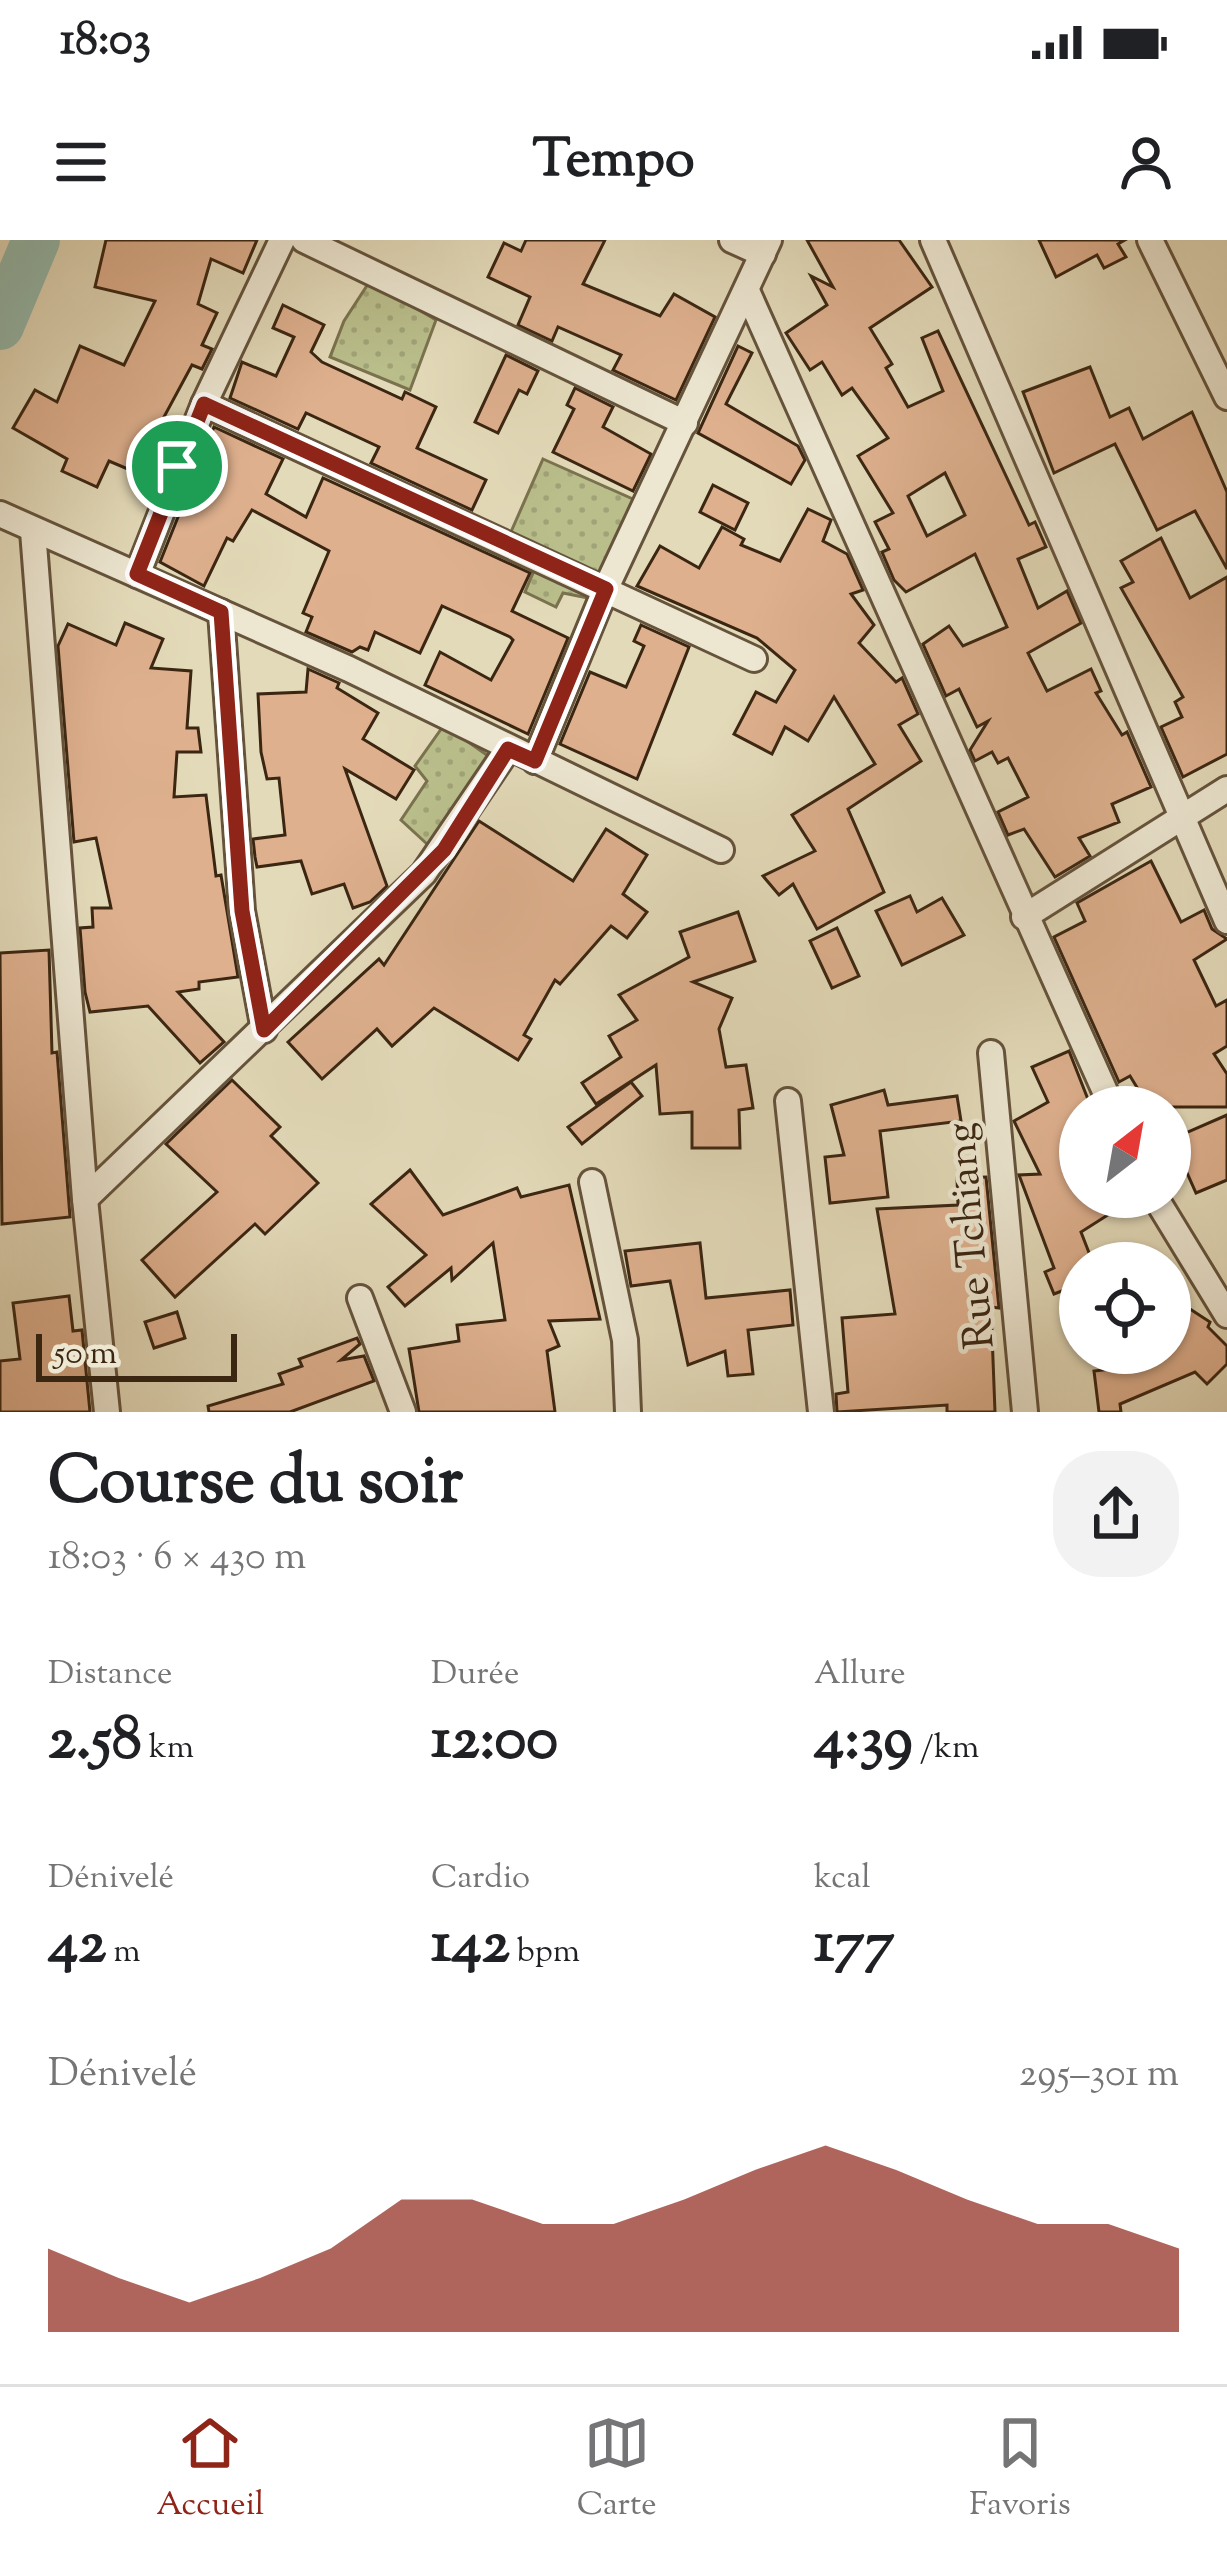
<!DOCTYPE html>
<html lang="fr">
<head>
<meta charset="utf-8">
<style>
	body { margin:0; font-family:"Sorts Mill Goudy",serif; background:#f2f2f2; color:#202124; height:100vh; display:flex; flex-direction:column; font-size:45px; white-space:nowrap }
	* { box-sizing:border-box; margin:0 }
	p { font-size:39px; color:#757577 }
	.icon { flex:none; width:66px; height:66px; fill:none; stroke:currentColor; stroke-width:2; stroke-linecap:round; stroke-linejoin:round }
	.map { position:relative; height:1172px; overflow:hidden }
	.panel { display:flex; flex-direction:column; background:#fff; flex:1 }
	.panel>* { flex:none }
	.needle { width:78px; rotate:31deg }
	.tools { position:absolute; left:1059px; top:846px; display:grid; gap:24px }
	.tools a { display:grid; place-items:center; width:132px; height:132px; border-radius:50%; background:#fff; box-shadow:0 3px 9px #0004; font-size:60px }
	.scale { position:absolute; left:36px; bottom:30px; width:201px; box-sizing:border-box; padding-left:12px; border:6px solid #3b2612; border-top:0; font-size:33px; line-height:42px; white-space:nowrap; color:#3b2612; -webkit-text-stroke:9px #ede7d2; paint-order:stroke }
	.pin { position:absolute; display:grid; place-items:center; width:102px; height:102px; color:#fff; margin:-51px; border:6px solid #fff; border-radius:50%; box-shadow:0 3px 12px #0007 }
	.round { display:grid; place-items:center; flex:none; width:126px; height:126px; border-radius:48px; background:#f2f2f2 }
	.overview { display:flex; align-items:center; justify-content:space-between; height:204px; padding:0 48px }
	h1 { font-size:66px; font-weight:700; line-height:90px }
	.figures { display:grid; grid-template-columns:repeat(3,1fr); gap:18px; height:204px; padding:12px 48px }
	.figures div { display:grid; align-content:center }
	.figures b { font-size:60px; font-weight:700 }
	.figures small { font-size:33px; font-weight:400 }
	.figures p { font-size:33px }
	.chart { height:336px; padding:24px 48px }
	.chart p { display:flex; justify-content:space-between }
	.chart svg { width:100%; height:216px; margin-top:12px; fill:#8f2418; opacity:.7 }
	.status { display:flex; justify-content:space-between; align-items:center; height:84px; padding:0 60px; background:#fff; direction:ltr }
	.status svg { height:33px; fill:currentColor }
	header { display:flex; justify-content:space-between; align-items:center; height:156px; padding:0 48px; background:#fff; font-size:54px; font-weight:700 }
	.dock { display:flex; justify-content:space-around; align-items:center; height:168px; border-top:3px solid #e0e0e0; background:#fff; font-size:33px; color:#757577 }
	.dock a { display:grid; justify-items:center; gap:6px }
	.dock .on { color:#8f2418 }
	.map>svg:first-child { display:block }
	.grass { fill:url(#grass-dots); stroke:#7a724e; stroke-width:3 }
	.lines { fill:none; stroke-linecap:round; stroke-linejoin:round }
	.river { stroke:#95bbad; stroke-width:48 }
	.building { fill:#deb08e; stroke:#3b2612; stroke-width:3; fill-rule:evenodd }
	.minor-casing { stroke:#65533c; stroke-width:30 }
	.minor { stroke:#ede7d2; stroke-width:24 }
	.route-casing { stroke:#fff; stroke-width:24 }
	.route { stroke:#8f2418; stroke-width:15 }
	.labels { text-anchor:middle; stroke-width:9; stroke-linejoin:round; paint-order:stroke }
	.street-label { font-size:42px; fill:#3b2612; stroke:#ede7d2 }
</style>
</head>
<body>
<div class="status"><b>18:03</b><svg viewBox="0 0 49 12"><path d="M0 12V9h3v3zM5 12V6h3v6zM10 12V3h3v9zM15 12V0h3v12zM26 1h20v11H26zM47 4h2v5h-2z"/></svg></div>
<header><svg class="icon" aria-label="menu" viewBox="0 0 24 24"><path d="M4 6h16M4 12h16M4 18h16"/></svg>Tempo<svg class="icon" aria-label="person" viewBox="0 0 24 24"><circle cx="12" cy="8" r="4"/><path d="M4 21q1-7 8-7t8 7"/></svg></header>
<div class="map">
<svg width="1227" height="1172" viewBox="0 0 1227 1172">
	<defs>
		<pattern id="grass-dots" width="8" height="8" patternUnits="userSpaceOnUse" patternTransform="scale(3)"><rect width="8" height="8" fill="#b9be8b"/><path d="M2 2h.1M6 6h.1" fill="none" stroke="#a0a377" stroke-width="1.8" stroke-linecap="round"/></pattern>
	</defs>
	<rect width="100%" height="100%" fill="#e3dab9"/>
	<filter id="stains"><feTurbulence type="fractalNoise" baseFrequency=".00167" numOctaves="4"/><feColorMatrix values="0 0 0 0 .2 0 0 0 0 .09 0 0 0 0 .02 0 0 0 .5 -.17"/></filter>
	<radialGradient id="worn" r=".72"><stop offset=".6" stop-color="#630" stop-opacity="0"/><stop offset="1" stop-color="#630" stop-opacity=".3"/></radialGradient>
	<g class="grass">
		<path d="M370 41 436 80 410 150 330 117 344 81Z"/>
		<path d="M543 219 635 260 588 358 563 353 556 367 525 352 536 326 503 310Z"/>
		<path d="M444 485 494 520 439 615 401 580 427 541 415 526Z"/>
	</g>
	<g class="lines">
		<path class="river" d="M0 86 36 0"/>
	</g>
	<g class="building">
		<path d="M106 0H257L243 33 211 19 198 64 217 73 202 105 212 109 202 129 192 125 151 201 169 209 156 241 109 221 97 247 62 231 67 219 13 188 35 150 57 162 80 106 124 125 155 61 95 47Z"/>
		<path d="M526 0H605L583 44 660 76 674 54 715 77 676 160 613 130 621 115 558 87 552 101 518 85 530 57 488 37 504 3 521 11Z"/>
		<path d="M807 0H899L932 47 870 88 892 124 886 128 908 167 943 151 922 98 938 91 1029 285 1035 282 1046 307 1018 319 1038 368 1067 351 1081 383 1028 413 1047 451 1091 429 1101 451 1096 453 1122 495 1127 492 1151 547 1112 564 1119 582 1079 598 1090 616 1055 637 1024 589 1008 595 998 572 1028 557 1008 518 998 523 992 512 975 521 970 510 988 481 977 487 959 449 946 456 923 404 949 386 963 406 1007 387 975 314 906 352 894 340 882 312 889 309 875 282 893 273 858 216 888 198 852 148 842 155 822 122 810 130 786 93 827 65 811 36 833 47ZM945 233 965 275 927 296 908 256Z"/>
		<path d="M1039 0H1125L1118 4 1126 17 1104 28 1097 15 1056 37Z"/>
		<path d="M283 65 324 85 311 112 322 122 402 159 405 152 436 167 417 208 486 240 472 270 371 223 379 207 306 173 298 189 230 158 242 122 276 136 294 97 273 88Z"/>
		<path d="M738 106 752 113 726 164 798 206 805 220 791 244 698 193Z"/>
		<path d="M506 115 538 131 527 154 519 150 498 193 475 182Z"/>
		<path d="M1090 127 1110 177 1129 168 1143 199 1192 172 1227 252V329L1195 271 1157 290 1115 204 1054 233 1023 152Z"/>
		<path d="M575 148 613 167 603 187 651 214 633 251 553 212 574 169 567 165Z"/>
		<path d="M214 187 283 219 266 254 306 277 323 238 530 333 512 371 568 398 528 494 425 445 440 412 491 440 513 400 510 397 442 366 420 413 375 392 368 410 360 407 352 412 306 392 312 377 303 373 329 311 252 270 233 301 227 298 204 346 160 322Z"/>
		<path d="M713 245 748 263 735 290 700 272Z"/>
		<path d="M808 269 831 280 823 301 847 314 863 350 851 354 874 385 859 403 896 442 902 438 918 474 899 485 921 521 848 569 884 652 817 689 793 644 779 655 763 636 815 611 792 575 875 524 834 457 808 501 785 487 772 514 734 494 756 452 776 462 795 430 757 398 637 346 660 306 699 328 722 287 744 299 741 305 780 321Z"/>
		<path d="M1161 298 1190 358 1227 337V514L1183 537 1161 487 1182 477 1175 462 1183 457 1121 348 1133 342 1121 321Z"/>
		<path d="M125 383 163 399 151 428 191 431 187 488H198L201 512H177L174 557 206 555 216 636 221 635 238 737 199 742V749L178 752 224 802 200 823 148 766 90 772 85 752 80 688 93 687 92 668H111L96 598 74 602 58 406 68 384 116 405Z"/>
		<path d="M641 385 689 407 637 539 560 504 590 432 626 447 644 406 634 401Z"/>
		<path d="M308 429 339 443 337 448 378 473 363 499 414 530 396 559 345 529 387 646 370 662 353 668 344 644 312 654 301 621 257 627 255 617 253 599 285 595 279 538 267 539 261 512 258 454 306 452Z"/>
		<path d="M479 581 573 641 606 589 647 615 623 654 647 672 627 698 611 686 560 744 555 740 524 795 531 799 518 820 434 768 392 806 377 789 322 839 288 802 379 719 384 725Z"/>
		<path d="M1151 621 1181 682 1204 670 1212 689 1227 699 1194 720 1216 766 1227 760V806L1214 814 1227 834V867H1149L1130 836 1119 842 1054 697 1085 681 1077 663Z"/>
		<path d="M910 656 917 672 942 658 964 695 902 725 876 671Z"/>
		<path d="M738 672 755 721 693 742 732 758 719 789 726 827 746 825 753 868 739 870 740 908H692V872L660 874 656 825 596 864 582 843 621 817 609 796 637 780 619 755 689 717 680 692Z"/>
		<path d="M837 688 859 736 832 748 810 701Z"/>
		<path d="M49 710 52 813 57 812 70 977 2 984 0 713Z"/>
		<path d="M1069 811 1091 867H1080V957H1136L1081 992 1093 1023H1080V1044L1054 1054 1045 1032 1054 1028 1019 935 1040 934 1014 881 1048 862 1032 827Z"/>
		<path d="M232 840 280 887 271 896 318 943 265 994 255 984 175 1057 142 1020 217 952 166 904Z"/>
		<path d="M631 842 642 856 582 904 568 887Z"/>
		<path d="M884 850 888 865 957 856 961 881 880 891 888 957 830 963 825 917 844 915 831 865Z"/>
		<path d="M1227 875V940L1196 953 1172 899Z"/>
		<path d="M410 930 443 975 517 948 521 957 569 945 600 1079 549 1081 559 1106 547 1111 555 1172H419L409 1109 459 1101 457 1085 505 1080 493 1003 452 1040 451 1028 405 1066 388 1047 426 1015 371 964Z"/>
		<path d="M986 937 999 1068 991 1067 995 1172H947V1165L837 1172 836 1154 848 1152 842 1078 895 1074 877 969 958 965 957 938Z"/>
		<path d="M700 1003 706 1058 790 1050 793 1085 748 1090 753 1134 728 1136 725 1111 688 1125 670 1041 631 1046 625 1011Z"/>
		<path d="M69 1056 73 1091 82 1090 90 1172H0V1121L20 1119 13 1063Z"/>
		<path d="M1190 1069 1210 1082 1208 1087 1227 1106V1124L1207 1144 1195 1132 1120 1164 1121 1172H1099L1094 1131 1138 1126 1131 1113H1170V1102Z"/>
		<path d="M177 1072 185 1098 154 1108 145 1082Z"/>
		<path d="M357 1098 360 1104 341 1120 364 1116 374 1141 290 1172H209L208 1166 283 1144 279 1134 302 1126 299 1119Z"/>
	</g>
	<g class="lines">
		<g class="minor-casing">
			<g id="minor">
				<path d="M304 0 685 183"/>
				<path d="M732 0 763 14"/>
				<path d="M933 0 1227 681"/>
				<path d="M1150 0 1227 157"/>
				<path d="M747 51 1112 867"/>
				<path d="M204 164 754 419"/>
				<path d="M0 274 349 429 721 610"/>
				<path d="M33 291 85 959 107 1172"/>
				<path d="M137 335 204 164 282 0"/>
				<path d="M221 372 242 671 264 790"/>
				<path d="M535 521 606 348 769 0"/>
				<path d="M1024 677 1227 549"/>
				<path d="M991 813 1025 1172"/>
				<path d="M788 861 821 1172"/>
				<path d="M592 942 625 1100 628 1172"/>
				<path d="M1155 957 1227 1075"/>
				<path d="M85 959 424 633 508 509"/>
				<path d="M360 1058 403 1172"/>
			</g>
		</g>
		<use href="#minor" class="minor"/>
	</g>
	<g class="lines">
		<g class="route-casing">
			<path id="route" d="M204 164 606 349 535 521 508 509 444 610 264 790 242 671 221 372 137 334Z"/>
		</g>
		<use href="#route" class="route"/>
	</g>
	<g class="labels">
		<g class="street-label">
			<text transform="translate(968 996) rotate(-95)" y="15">Rue Tchiang</text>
		</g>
	</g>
	<rect width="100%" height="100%" filter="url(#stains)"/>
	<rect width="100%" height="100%" fill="url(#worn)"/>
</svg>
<div class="tools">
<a><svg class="needle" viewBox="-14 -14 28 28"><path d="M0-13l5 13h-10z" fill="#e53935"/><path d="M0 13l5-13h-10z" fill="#757577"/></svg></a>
<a><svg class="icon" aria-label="locate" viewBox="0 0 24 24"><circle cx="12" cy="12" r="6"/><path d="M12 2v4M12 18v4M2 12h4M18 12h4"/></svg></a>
</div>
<div class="scale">50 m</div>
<div class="pin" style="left:177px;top:226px;background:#1e9e55"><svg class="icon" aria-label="arrive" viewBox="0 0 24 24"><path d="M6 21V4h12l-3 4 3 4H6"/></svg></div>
</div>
<section class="panel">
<div class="overview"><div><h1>Course du soir</h1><p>18:03 · 6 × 430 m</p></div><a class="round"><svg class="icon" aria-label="share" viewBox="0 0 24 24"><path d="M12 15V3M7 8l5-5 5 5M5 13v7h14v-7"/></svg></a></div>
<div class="figures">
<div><p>Distance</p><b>2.58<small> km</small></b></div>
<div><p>Durée</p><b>12:00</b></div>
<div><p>Allure</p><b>4:39<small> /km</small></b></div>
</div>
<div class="figures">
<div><p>Dénivelé</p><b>42<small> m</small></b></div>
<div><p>Cardio</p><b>142<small> bpm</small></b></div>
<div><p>kcal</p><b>177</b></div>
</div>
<div class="chart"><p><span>Dénivelé</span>295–301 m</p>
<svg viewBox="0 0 160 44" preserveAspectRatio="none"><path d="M0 44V27L10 33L20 38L30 33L40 27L50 17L60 17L70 22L80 22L90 17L100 11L110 6L120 11L130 17L140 22L150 22L160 27V44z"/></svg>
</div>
</section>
<nav class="dock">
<a class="on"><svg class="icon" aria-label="home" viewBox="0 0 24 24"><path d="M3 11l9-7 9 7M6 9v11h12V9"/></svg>Accueil</a>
<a><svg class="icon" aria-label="map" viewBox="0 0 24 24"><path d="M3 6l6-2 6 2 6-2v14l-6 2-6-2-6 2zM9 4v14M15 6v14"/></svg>Carte</a>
<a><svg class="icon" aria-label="saved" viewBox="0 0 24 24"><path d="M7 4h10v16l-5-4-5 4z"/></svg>Favoris</a>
</nav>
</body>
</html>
